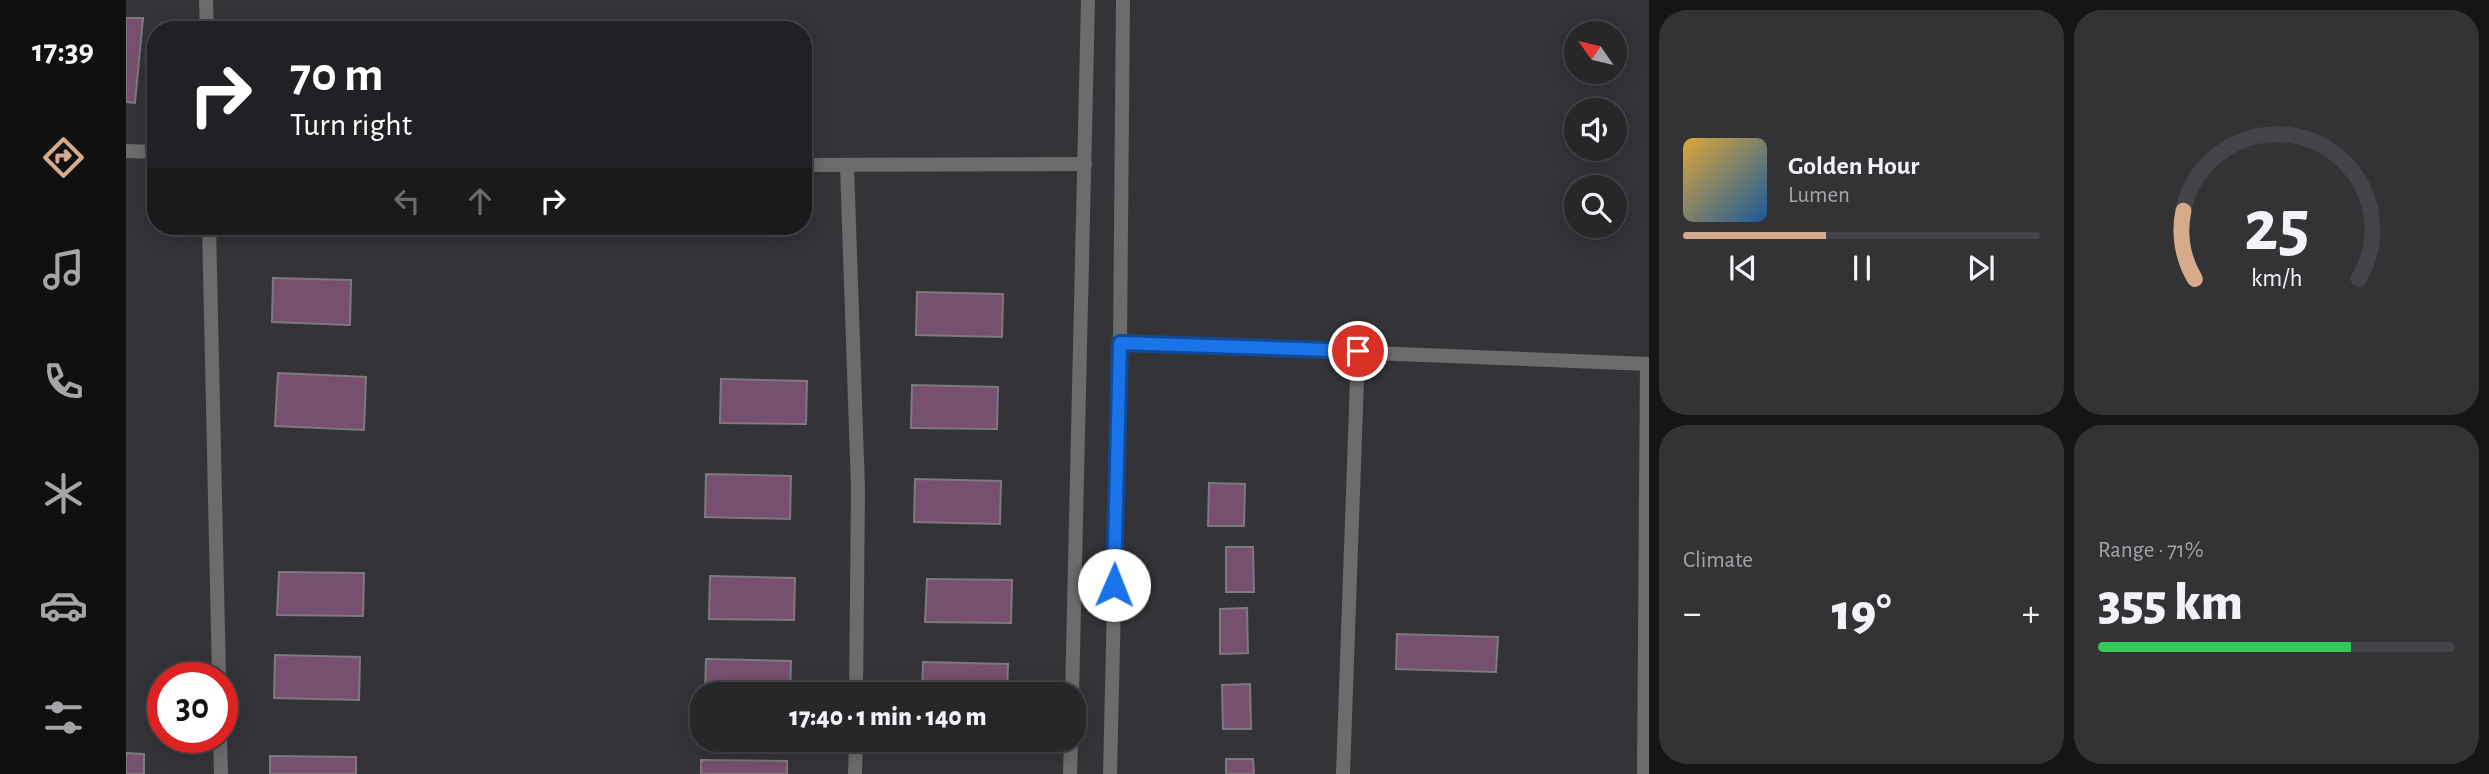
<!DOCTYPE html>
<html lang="en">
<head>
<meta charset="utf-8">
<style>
  body { margin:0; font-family:"Alegreya Sans",sans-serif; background:#333336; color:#f1f3f6; height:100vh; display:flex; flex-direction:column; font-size:26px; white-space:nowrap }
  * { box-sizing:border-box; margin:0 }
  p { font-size:23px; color:#a4a5a8 }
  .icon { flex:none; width:38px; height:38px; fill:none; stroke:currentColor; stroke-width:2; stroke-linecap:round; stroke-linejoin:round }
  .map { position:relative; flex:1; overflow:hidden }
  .sheet { display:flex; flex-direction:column; gap:10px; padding:10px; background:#151517; width:840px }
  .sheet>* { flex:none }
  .guide { position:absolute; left:21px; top:21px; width:665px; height:214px; border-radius:28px; box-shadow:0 4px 18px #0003,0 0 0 2px #434447; background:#202124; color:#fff; overflow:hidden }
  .needle { width:46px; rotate:304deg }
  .tools { position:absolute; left:1438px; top:21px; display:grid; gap:14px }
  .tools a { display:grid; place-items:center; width:63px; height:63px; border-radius:50%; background:#27272a; box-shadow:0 4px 18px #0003,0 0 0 2px #434447; font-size:35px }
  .speed { position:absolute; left:21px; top:662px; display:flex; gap:14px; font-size:35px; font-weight:700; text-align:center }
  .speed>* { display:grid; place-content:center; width:91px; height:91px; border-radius:50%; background:#27272a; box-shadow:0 4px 18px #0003,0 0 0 2px #434447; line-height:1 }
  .speed .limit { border:10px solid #d22; background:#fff; color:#111 }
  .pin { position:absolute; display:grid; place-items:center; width:60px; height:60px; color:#fff; margin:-30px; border:4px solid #fff; border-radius:50%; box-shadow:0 2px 7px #0007 }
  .me { position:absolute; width:77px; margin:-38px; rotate:1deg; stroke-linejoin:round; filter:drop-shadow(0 0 5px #0008) }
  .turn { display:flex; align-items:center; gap:24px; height:147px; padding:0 28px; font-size:32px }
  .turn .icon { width:91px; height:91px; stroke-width:2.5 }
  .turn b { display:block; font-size:49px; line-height:60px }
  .lanes { display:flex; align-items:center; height:66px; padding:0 28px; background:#0003; justify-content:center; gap:35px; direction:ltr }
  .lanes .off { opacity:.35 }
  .big { font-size:52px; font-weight:800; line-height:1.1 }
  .sheet .widget { flex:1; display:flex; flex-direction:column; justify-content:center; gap:10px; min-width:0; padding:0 24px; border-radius:28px; background:#333336 }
  .sheet .dial { align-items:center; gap:0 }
  .dial svg { height:182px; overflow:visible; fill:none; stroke:#434447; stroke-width:7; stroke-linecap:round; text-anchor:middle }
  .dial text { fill:#f1f3f6; stroke:none }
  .song { display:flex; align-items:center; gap:21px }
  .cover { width:84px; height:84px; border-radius:10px; background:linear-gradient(135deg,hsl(40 70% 55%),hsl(210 70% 35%)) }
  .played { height:7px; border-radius:4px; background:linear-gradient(90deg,#d6ab8b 40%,#434447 40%) }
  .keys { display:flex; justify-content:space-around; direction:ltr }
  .heat { display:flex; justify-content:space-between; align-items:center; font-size:38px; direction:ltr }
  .charge { height:10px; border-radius:5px; background:linear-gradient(90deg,#34c759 71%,#434447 0) }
  .sheet .tiles { flex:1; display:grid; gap:10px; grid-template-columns:repeat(2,1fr) }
  .trip { position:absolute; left:564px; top:682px; width:396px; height:70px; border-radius:28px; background:#27272a; box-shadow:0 4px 18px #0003,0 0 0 2px #434447; font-weight:800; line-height:70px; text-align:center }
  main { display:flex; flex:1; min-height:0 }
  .dock { display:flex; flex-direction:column; width:126px; justify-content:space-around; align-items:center; background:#101011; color:#a4a5a8 }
  .dock .icon { width:49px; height:49px }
  .dock .on { color:#d6ab8b }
  .dock b { font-size:32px; color:#f1f3f6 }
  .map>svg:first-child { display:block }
  .building { fill:#76506e; stroke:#7d797c; stroke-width:2 }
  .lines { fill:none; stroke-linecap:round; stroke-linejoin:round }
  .minor { stroke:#6e6b6c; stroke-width:14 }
  .route-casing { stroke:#114b97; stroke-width:18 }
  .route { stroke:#1a73e8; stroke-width:12 }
</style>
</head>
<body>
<main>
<nav class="dock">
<b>17:39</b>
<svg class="icon on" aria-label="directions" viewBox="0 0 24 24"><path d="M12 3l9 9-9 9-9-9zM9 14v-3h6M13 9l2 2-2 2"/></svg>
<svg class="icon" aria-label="music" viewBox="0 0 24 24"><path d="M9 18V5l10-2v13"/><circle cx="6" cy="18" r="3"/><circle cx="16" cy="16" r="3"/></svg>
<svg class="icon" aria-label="phone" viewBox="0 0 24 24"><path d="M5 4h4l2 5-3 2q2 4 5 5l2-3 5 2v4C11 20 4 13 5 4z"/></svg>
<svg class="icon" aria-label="climate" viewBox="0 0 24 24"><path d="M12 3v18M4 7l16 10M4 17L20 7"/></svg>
<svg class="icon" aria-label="car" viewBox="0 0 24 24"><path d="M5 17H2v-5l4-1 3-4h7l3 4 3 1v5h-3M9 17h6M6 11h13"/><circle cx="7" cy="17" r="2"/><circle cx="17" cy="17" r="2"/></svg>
<svg class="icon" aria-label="filters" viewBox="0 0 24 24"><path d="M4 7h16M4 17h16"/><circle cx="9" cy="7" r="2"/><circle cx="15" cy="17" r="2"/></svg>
</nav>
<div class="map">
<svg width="1523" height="774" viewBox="0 0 1523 774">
  <rect width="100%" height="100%" fill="#343438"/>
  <g class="building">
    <path d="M0 18H17L9 103 0 102Z"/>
    <path d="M147 278 225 280 224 325 146 322Z"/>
    <path d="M791 292 877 294 876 337 790 335Z"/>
    <path d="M152 373 240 377 238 430 149 426Z"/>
    <path d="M595 379 681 381 680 424 594 423Z"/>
    <path d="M786 385 872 387 871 429 785 428Z"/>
    <path d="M580 474 665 476 664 519 579 517Z"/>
    <path d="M789 479 875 481 874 524 788 522Z"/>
    <path d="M1083 483 1119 484 1118 526H1082Z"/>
    <path d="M1100 547H1127L1128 592H1100Z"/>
    <path d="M153 572 238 573 237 616 151 615Z"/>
    <path d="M584 576 669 578 668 620 583 619Z"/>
    <path d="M801 579 886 580 885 623 799 622Z"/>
    <path d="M1121 608 1122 653 1094 654V609Z"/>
    <path d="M1271 634 1372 637 1370 672 1270 669Z"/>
    <path d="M149 655 234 657 233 700 148 698Z"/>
    <path d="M580 659 665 661 664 695H579Z"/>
    <path d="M797 662 882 664 881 695H796Z"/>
    <path d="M1124 684 1125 729H1097L1096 685Z"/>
    <path d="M0 753 18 754V774H0Z"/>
    <path d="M144 756 230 757V774H144Z"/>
    <path d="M1100 759H1127L1128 774H1100Z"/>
    <path d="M575 760 661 761V774H575Z"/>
  </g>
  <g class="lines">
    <g class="minor">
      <path d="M80 0 81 30"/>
      <path d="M0 151 30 152"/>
      <path d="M677 165 959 164"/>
      <path d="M721 166 732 489 730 695"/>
      <path d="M83 226 93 677"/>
      <path d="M994 343 1523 364"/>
      <path d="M946 695 962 0"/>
      <path d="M94 737 95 774"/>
      <path d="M729 774 730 740"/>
      <path d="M944 774 945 740"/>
      <path d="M984 774 994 343 997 0"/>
      <path d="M1217 774 1232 351"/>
      <path d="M1518 774 1521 364"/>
    </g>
  </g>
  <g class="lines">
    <g class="route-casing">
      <path id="route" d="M988 585 994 343 1232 351"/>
    </g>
    <use href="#route" class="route"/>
  </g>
</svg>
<div class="tools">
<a><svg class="needle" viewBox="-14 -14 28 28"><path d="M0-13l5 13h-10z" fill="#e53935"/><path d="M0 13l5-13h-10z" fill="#a4a5a8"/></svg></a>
<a><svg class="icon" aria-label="sound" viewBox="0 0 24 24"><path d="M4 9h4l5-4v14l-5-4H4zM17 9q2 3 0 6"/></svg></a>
<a><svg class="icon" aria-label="search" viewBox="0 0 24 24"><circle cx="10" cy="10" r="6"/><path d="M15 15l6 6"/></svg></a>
</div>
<div class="speed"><div class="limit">30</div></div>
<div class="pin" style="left:1232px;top:351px;background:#d93025"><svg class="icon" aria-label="arrive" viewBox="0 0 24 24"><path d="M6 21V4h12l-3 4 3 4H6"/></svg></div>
<svg class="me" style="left:988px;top:585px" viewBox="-20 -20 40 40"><circle r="19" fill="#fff"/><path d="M0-13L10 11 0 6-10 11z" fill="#1a73e8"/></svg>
<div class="trip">17:40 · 1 min · 140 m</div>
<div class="guide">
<div class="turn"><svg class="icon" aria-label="right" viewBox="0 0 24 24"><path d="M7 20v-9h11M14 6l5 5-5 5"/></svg><div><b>70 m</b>Turn right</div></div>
<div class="lanes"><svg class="icon off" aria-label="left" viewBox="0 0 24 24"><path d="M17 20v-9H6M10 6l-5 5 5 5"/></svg><svg class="icon off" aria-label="ahead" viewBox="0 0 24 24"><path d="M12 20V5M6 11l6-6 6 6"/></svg><svg class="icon" aria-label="right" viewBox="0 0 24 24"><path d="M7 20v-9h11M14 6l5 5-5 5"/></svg></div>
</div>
</div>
<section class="sheet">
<div class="tiles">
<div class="widget">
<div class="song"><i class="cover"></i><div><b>Golden Hour</b><p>Lumen</p></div></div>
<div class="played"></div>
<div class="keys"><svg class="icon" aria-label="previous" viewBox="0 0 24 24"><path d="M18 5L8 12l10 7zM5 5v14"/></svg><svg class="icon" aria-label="pause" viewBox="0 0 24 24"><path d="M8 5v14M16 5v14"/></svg><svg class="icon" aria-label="next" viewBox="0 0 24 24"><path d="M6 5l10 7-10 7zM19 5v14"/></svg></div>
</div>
<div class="widget dial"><svg viewBox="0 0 100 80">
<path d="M14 69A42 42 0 1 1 86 69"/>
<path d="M14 69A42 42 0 0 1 9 39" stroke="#d6ab8b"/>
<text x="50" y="56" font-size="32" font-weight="700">25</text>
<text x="50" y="72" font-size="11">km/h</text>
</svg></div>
<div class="widget"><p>Climate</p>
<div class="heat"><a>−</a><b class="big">19°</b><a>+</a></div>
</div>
<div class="widget"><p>Range · 71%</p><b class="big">355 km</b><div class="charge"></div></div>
</div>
</section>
</main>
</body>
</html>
